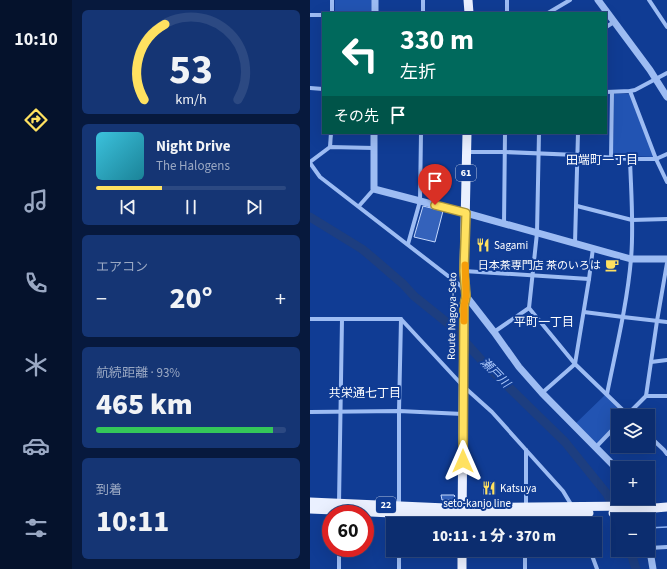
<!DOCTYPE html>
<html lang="ja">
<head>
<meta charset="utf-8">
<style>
  body { margin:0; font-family:"Source Sans 3","Noto Sans JP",sans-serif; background:#153574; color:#f1f3f6; height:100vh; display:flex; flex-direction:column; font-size:15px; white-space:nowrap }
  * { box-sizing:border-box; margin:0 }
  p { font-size:13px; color:#9aa8c3 }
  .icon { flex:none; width:22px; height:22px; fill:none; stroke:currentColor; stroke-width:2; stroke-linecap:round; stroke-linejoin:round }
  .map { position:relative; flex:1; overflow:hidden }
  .sheet { display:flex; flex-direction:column; gap:10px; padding:10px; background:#07193d; width:238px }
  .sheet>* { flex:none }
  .banner { position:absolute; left:12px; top:12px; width:285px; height:122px; border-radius:0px; box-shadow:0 4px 16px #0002,0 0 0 1px #2c4982; background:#00695c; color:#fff; overflow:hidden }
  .fabs { position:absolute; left:301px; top:409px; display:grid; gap:8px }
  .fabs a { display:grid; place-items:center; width:44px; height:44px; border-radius:0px; background:#0c2d6f; box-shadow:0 4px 16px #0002,0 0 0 1px #2c4982; font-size:20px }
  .speed { position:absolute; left:12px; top:505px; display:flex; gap:8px; font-size:20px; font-weight:700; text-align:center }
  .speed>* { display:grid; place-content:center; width:52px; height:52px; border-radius:50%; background:#0c2d6f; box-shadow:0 4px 16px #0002,0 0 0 1px #2c4982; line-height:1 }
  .speed .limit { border:6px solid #d22; background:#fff; color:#111 }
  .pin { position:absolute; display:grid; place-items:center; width:34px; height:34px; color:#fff; margin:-41px -17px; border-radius:50% 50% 50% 0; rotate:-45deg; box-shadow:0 0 4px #0007 }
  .pin .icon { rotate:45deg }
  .me { position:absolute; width:44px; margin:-22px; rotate:0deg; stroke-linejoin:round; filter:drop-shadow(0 0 3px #0008) }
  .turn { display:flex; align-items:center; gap:14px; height:84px; padding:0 12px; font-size:18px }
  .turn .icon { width:52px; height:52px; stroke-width:2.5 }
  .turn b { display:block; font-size:28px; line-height:34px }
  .then { display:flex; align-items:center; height:38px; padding:0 12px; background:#0003; gap:8px; font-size:15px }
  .big { font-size:30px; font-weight:800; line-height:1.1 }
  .sheet .card { flex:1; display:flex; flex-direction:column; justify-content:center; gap:6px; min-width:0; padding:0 14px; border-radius:6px; background:#153574 }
  .sheet .dial { align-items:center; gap:0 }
  .dial svg { height:104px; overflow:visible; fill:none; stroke:#2c4982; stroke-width:7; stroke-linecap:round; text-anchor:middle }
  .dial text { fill:#f1f3f6; stroke:none }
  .song { display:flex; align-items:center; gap:12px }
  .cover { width:48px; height:48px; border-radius:6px; background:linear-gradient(135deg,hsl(190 70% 55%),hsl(190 70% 35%)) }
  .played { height:4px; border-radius:2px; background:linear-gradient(90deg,#ffe160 35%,#2c4982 35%) }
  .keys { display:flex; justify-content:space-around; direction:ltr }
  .heat { display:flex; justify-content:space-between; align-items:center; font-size:22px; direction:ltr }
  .charge { height:6px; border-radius:3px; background:linear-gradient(90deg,#34c759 93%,#2c4982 0) }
  .trip { position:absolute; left:76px; top:517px; width:216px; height:40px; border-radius:0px; background:#0c2d6f; box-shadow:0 4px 16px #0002,0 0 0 1px #2c4982; font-weight:800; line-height:40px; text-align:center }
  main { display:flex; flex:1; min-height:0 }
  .dock { display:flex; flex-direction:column; width:72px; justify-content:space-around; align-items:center; background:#05122c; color:#9aa8c3 }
  .dock .icon { width:28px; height:28px }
  .dock .on { color:#ffe160 }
  .dock b { font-size:18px; color:#f1f3f6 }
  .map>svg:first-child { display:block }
  .green { fill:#2254b3 }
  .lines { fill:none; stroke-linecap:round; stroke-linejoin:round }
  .stream { stroke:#8fb5f7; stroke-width:1.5 }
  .river { stroke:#1d3e80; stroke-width:9 }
  .building { fill:#3462bb; stroke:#c5d9fe }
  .minor { stroke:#9dbcf3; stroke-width:4 }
  .tertiary { stroke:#9dbcf3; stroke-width:7 }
  .primary { stroke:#eaf0ff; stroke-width:9 }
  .route-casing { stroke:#a6923e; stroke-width:10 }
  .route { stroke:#ffe160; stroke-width:7 }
  .slow { stroke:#f59e0b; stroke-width:7 }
  .labels { text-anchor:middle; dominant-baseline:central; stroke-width:4; stroke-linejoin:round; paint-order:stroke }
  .shield { fill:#103c94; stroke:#b7c4df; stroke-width:1 }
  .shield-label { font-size:10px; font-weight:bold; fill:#fff }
  .poi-label { font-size:11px; fill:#fff; stroke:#103c94; text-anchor:start }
  .street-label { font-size:11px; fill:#fff; stroke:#103c94 }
  .neighbourhood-label { font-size:12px; fill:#fff; stroke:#103c94 }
  .water-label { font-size:12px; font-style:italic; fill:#a9c6fa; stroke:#103c94 }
</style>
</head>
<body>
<main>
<nav class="dock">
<b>10:10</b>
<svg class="icon on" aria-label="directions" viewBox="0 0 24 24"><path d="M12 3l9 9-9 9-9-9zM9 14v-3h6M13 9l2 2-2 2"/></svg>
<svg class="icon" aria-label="music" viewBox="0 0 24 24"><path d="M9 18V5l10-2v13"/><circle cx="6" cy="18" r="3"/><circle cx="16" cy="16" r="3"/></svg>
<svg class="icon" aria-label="phone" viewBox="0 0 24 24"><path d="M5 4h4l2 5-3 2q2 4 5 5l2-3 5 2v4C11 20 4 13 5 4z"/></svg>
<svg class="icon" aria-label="climate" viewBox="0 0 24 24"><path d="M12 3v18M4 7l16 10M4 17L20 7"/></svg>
<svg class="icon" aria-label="car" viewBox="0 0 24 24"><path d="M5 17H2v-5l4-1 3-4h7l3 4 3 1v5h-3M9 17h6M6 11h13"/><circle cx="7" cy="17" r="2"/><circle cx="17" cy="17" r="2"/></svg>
<svg class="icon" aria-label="filters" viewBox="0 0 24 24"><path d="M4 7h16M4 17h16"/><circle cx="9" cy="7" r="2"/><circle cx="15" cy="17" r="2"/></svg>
</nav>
<section class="sheet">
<div class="card dial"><svg viewBox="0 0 100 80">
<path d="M14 69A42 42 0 1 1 86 69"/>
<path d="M14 69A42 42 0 0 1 30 11" stroke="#ffe160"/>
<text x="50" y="56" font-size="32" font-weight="700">53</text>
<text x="50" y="72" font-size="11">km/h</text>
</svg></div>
<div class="card">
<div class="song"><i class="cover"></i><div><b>Night Drive</b><p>The Halogens</p></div></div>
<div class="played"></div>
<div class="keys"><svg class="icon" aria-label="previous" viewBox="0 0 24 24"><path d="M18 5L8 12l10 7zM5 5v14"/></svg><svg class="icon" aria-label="pause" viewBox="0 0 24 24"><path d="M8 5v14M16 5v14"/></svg><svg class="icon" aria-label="next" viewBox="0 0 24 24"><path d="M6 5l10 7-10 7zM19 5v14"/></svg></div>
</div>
<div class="card"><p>エアコン</p>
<div class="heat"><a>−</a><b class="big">20°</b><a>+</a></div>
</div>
<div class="card"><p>航続距離 · 93%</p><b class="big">465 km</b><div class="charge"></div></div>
<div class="card"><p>到着</p><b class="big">10:11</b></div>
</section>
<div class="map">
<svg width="357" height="569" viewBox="0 0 357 569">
  <rect width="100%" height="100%" fill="#103c94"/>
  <g class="green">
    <rect x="25" y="0" width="38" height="13"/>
    <path d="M304 94H319L344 157 303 155Z"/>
    <path d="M295 395 315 415 314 416H308V422L285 445 264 425Z"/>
  </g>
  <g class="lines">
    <path class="stream" d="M338 528 357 527"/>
    <g class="river">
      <path d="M0 217 52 249 64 259 93 284 104 296 140 325 174 363 255 442 297 494 310 520"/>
      <path d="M320 550 326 569"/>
    </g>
  </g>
  <g class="building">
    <path d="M113 206 133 211 125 242 104 237Z"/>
    <rect x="174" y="483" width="11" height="11"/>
    <path d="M131 495H144L145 496 142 500H132Z"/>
    <path d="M169 521H183V524H185H167H169Z"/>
    <path d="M120 550H139V557H123V553H120Z"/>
    <rect x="166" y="550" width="19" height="7"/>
  </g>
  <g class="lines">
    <g class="minor">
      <path d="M339 0 357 27"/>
      <path d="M22 13V0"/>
      <path d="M113 13V0"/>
      <path d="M197 13V0"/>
      <path d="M238 13 260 0"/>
      <path d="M0 15H13"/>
      <path d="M296 27 304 22"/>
      <path d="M0 88 13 89"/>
      <path d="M320 91 346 159 357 182"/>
      <path d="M296 92 320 91 325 90 357 73"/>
      <path d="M229 133 227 233 219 308 265 364 319 416"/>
      <path d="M20 147 21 133"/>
      <path d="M157 152H195L267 155 320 159H346L357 154"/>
      <path d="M301 158 302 92"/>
      <path d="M0 162 20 147 64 148"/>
      <path d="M0 163 10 177 151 286 153 290"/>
      <path d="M49 206 64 189"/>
      <path d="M267 206 322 220 357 219"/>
      <path d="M194 224 195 133"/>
      <path d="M265 243 268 133"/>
      <path d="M98 244 110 201 111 133"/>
      <path d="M154 271 279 279"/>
      <path d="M274 312 313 317 357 322"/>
      <path d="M0 319H91L153 386 182 412 216 450 253 491 262 506"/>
      <path d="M184 332 219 308"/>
      <path d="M341 362 357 360"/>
      <path d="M232 393 265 364 279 279 283 248"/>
      <path d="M297 394C306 349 317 305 321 259 324 226 321 192 320 159"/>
      <path d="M336 396H357"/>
      <path d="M0 412 89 411 153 414"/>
      <path d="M316 416 336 396 347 321 357 263"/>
      <path d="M338 435 354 450 357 454"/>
      <path d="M286 447 308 424"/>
      <path d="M29 503 32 319"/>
      <path d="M89 506V411L91 319"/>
      <path d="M216 508V450"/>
      <path d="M266 513 270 524"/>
      <path d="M89 514V524"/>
      <path d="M215 524V514"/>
      <path d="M29 548V569"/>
      <path d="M339 548 357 547"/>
      <path d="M89 550V569"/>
      <path d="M215 550V569"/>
      <path d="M280 550 287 569"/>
    </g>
    <g class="tertiary">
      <path d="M288 0 340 70 357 97"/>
      <path d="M65 13V0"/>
      <path d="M64 133V189L156 213 321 259H357"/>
      <path d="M156 296 184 332 209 367 232 393 308 470"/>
      <path d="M329 498 333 509 335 520"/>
      <path d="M338 539 343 569"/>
    </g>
    <g class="primary">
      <path d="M158 0 159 13"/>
      <path d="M0 502 136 508 323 506 333 509 357 507"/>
      <path d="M0 509C51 511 102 515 153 516 195 516 237 514 279 513"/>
      <path d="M303 513H325L333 509"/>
      <path d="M152 524 154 306 156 296 154 271 157 133"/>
      <path d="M152 569V550"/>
    </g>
  </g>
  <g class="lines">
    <g class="route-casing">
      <path id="route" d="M125 205 156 213 154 271 156 296 154 306 153 461"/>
    </g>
    <use href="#route" class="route"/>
    <path class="slow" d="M154 321V306L156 296 155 265"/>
  </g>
  <defs>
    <g id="restaurant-bare" transform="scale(1.08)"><path d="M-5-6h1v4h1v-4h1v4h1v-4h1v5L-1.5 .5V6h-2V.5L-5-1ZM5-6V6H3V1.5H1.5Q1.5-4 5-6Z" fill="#ffe160" stroke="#103c94" stroke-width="2.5" paint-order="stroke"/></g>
    <g id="cafe-bare" transform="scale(1.08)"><path d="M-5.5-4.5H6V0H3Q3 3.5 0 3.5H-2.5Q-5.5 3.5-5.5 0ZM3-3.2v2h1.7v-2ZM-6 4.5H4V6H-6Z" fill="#ffe160" stroke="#103c94" stroke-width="2.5" paint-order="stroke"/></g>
  </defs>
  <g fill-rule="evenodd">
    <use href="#restaurant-bare" x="173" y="245"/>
    <use href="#cafe-bare" x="302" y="265"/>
    <use href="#restaurant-bare" x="179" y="488"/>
  </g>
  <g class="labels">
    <g class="shield">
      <rect x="146" y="165" width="20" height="16" rx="3"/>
      <rect x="66" y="497" width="20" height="16" rx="3"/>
    </g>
    <g class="shield-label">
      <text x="156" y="173">61</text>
      <text x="76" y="505">22</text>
    </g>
    <g class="poi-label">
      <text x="184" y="245">Sagami</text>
      <text x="291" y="265" text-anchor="end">日本茶専門店 茶のいろは</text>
      <text x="190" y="488">Katsuya</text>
    </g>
    <g class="street-label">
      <text transform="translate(142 316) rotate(-89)">Route Nagoya-Seto</text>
      <text x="167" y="503">seto-kanjo line</text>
    </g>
    <g class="neighbourhood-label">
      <text x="292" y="160">田端町一丁目</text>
      <text x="234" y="322">平町一丁目</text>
      <text x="55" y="393">共栄通七丁目</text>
    </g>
    <g class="water-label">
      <text transform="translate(185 373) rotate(45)">瀬戸川</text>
    </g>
  </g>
</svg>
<div class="fabs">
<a><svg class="icon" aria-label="layers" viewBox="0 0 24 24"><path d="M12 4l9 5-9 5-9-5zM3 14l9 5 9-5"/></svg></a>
<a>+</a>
<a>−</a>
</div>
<div class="speed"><div class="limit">60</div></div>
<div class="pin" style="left:125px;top:205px;background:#d93025"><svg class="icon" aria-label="arrive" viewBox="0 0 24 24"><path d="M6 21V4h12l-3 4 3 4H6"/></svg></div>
<svg class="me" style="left:153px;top:461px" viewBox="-20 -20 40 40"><path d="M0-17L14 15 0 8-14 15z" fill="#ffe160" stroke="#fff" stroke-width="4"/></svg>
<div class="trip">10:11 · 1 分 · 370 m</div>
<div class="banner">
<div class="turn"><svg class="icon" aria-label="left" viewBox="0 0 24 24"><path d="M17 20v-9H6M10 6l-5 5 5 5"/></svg><div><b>330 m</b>左折</div></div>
<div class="then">その先<svg class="icon" aria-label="arrive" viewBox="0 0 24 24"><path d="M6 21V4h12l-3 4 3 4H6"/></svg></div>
</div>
</div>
</main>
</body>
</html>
